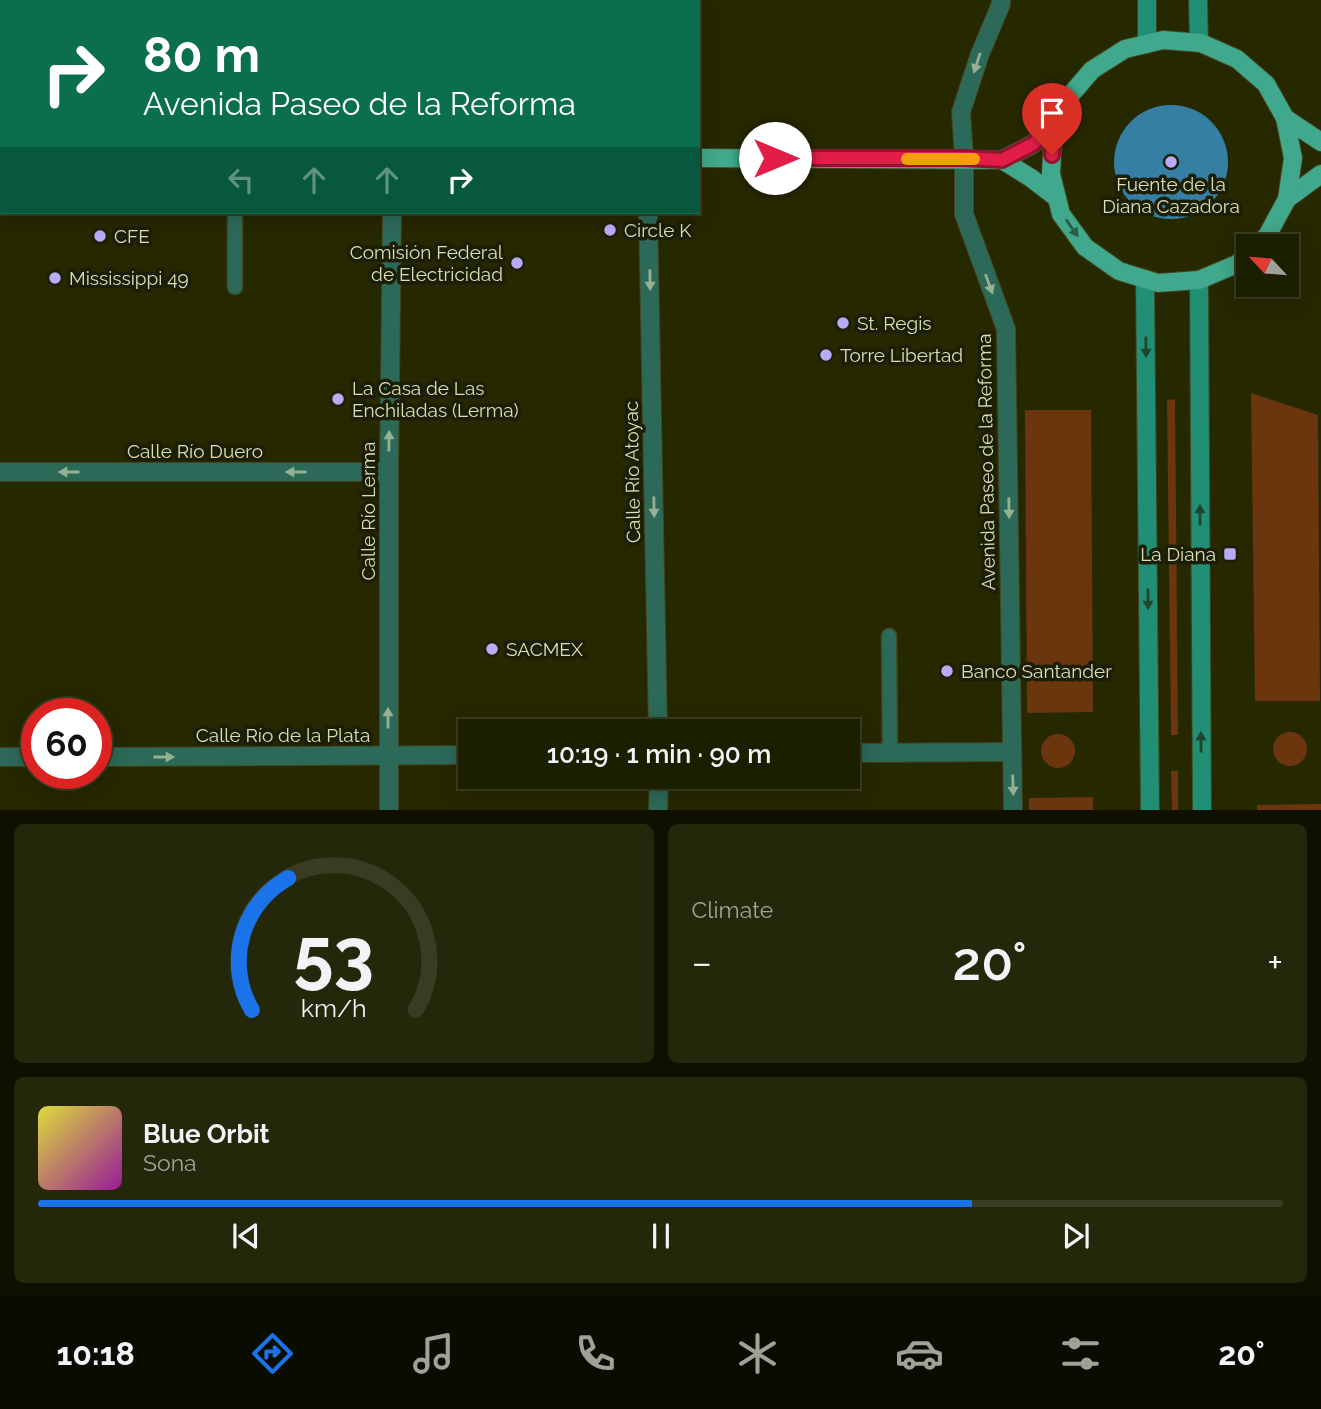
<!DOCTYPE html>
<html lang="en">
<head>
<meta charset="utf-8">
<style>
  body { margin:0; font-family:Raleway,sans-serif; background:#25270a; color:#f1f3f6; height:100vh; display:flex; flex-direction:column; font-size:26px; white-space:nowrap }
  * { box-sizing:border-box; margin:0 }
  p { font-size:23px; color:#a0a299 }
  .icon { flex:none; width:38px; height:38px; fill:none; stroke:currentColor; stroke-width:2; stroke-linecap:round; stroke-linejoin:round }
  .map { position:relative; height:810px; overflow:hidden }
  .drawer { display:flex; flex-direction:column; gap:14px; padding:14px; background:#0f1000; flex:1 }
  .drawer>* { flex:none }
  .banner { position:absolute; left:0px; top:0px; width:700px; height:214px; box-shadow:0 4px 18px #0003,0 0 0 2px #3a3c22; background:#0b6e4f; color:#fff; overflow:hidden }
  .needle { width:46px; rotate:296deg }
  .buttons { position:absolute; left:1236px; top:234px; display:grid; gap:14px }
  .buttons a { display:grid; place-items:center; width:63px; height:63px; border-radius:0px; background:#1c1e00; box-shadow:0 4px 18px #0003,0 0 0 2px #3a3c22; font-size:35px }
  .speed { position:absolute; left:21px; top:698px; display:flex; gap:14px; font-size:35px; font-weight:700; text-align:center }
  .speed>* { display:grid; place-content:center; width:91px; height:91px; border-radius:50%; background:#1c1e00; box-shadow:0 4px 18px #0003,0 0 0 2px #3a3c22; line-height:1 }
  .speed .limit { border:10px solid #d22; background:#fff; color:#111 }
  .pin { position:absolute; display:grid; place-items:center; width:60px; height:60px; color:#fff; margin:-72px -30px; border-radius:50% 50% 50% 0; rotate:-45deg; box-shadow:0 0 7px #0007 }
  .pin .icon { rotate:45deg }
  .me { position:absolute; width:77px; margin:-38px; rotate:90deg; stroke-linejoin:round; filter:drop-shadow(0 0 5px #0008) }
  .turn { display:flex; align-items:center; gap:24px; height:147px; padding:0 28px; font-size:32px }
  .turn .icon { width:91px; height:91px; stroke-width:2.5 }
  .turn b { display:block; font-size:49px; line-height:60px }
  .lanes { display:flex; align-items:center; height:66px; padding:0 28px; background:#0003; justify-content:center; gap:35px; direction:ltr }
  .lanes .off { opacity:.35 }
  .big { font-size:52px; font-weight:600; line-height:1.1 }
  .drawer .card { flex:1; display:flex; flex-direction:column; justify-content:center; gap:10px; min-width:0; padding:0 24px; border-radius:10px; background:#25270a }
  .drawer .dial { align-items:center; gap:0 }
  .dial svg { height:182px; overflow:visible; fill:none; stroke:#3a3c22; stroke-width:7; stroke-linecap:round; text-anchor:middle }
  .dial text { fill:#f1f3f6; stroke:none }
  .song { display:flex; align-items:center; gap:21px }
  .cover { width:84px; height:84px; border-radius:10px; background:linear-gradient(135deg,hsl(60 70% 55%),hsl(300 70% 35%)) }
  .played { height:7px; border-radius:4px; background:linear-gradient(90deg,#1a73e8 75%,#3a3c22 75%) }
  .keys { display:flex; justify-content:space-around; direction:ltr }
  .heat { display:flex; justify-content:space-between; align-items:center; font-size:38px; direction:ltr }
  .drawer .tiles { flex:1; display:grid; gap:14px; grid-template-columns:1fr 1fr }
  .card:last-child { grid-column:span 2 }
  .trip { position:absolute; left:458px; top:719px; width:402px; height:70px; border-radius:0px; background:#1c1e00; box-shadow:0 4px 18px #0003,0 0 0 2px #3a3c22; font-weight:600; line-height:70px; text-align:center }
  .tab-bar { display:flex; height:112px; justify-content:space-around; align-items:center; background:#0b0c00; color:#a0a299 }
  .tab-bar .icon { width:49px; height:49px }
  .tab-bar .active { color:#1a73e8 }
  .tab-bar b { font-size:32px; color:#f1f3f6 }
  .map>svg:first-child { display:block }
  .green { fill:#6b350d }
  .water { fill:#347fa3 }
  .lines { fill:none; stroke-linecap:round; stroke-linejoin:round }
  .service-casing { stroke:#43451e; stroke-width:17 }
  .minor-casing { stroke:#43451e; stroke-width:20 }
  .tertiary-casing { stroke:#43451e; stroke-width:20 }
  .secondary-casing { stroke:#43451e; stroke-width:20 }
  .primary-casing { stroke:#43451e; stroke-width:20 }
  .service { stroke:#2d6958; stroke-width:14 }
  .minor { stroke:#2d6958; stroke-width:18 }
  .tertiary { stroke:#2d6958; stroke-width:18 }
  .secondary { stroke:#208f75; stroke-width:18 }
  .primary { stroke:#40a88c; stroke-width:18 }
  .oneway { fill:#95b092 }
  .oneway2 { fill:#2c5c42 }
  .oneway3 { fill:#1d462d }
  .route-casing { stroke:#92132f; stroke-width:18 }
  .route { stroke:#e11d48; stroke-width:12 }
  .slow { stroke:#f59e0b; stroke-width:12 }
  .poi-dot { fill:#b9abf7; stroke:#1c1e06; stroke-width:2.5 }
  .labels { text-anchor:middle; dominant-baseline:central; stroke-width:7; stroke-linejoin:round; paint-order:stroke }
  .poi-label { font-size:19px; fill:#dadfb9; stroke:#1c1e06; text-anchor:start }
  .street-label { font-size:19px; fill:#dadfb9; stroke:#1c1e06 }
</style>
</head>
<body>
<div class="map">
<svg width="1321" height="811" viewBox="0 0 1321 811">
  <rect width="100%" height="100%" fill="#262800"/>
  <g class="green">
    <path d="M1251 393 1318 415 1320 701H1255Z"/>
    <path d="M1175 399 1178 735H1171L1167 400Z"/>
    <path d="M1025 410H1091L1093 712 1027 713Z"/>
    <circle cx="1290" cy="749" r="17"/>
    <circle cx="1058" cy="751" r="17"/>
    <path d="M1171 771H1178V810H1172Z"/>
    <path d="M1093 797V810H1029V798Z"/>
    <path d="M1321 804V810H1257V805Z"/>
  </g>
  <circle class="water" cx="1171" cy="162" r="57"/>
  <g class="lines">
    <g class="service-casing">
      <g id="service">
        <path d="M235 287V212"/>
        <path d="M889 636 890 753"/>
      </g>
    </g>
    <g class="minor-casing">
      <g id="minor">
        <path d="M389 0V2"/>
        <path d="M648 212 658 732"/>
        <path d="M0 472H389"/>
        <path d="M849 753 1011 752"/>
        <path d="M0 757H37"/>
        <path d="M96 757 471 755"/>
        <path d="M389 811V472L392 212"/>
        <path d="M658 811 659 777"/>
      </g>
    </g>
    <g class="tertiary-casing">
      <path id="tertiary" d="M1001 0V4L980 54 961 112 964 158V214L1006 329 1013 811"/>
    </g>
    <g class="secondary-casing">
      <g id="secondary">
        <path d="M1147 0V44"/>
        <path d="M1198 0 1199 43"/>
        <path d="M1145 279 1150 811"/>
        <path d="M1199 280 1202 811"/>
      </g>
    </g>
    <g class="primary-casing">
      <g id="primary">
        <path d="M1285 118 1321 142"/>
        <path d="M698 158 999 160H1002L1031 178 1057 198"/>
        <path d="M1002 160 1033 144 1058 120"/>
        <path d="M0 168H2"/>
        <path d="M1287 199 1321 174"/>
        <path d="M1248 254 1237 264 1199 280 1158 283 1119 271 1085 247 1061 214 1051 174 1053 135 1067 99 1092 70 1125 49 1163 40 1201 43 1237 59 1266 84 1285 118 1293 158 1287 199 1267 236 1255 247"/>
      </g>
    </g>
    <use href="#service" class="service"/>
    <use href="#minor" class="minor"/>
    <use href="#tertiary" class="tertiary"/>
    <use href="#secondary" class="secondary"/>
    <use href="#primary" class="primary"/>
  </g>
  <defs><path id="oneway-solid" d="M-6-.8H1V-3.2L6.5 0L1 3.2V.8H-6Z" transform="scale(1.75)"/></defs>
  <g class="oneway">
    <use href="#oneway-solid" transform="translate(977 63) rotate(108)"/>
    <use href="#oneway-solid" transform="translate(650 280) rotate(89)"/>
    <use href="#oneway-solid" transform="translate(989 284) rotate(70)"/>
    <use href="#oneway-solid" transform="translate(389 441) rotate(-89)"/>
    <use href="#oneway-solid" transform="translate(69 472) rotate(-180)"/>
    <use href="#oneway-solid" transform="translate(296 472) rotate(-180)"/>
    <use href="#oneway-solid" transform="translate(654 507) rotate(89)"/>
    <use href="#oneway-solid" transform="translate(1009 508) rotate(89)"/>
    <use href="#oneway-solid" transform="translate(388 718) rotate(-90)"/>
    <use href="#oneway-solid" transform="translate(164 757)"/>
    <use href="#oneway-solid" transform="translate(1013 785) rotate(88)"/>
  </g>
  <use class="oneway2" href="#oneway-solid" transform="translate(1072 228) rotate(55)"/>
  <g class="oneway3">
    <use href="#oneway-solid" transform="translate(1146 347) rotate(89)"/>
    <use href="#oneway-solid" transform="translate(1200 515) rotate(-90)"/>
    <use href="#oneway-solid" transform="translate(1148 599) rotate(89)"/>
    <use href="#oneway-solid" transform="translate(1201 742) rotate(-90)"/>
  </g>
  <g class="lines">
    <g class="route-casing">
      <path id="route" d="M775 158H964L1002 160 1033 144 1060 117 1053 135 1052 155"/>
    </g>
    <use href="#route" class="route"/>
    <path class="slow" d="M907 159H974"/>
  </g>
  <g class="poi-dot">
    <circle cx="1171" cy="162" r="7"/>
    <circle cx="610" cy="230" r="7"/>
    <circle cx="100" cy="236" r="7"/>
    <circle cx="517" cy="263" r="7"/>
    <circle cx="55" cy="278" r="7"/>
    <circle cx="843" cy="323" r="7"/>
    <circle cx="826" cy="355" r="7"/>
    <circle cx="338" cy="399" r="7"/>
    <rect x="1223" y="547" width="14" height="14" rx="3.5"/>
    <circle cx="492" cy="649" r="7"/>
    <circle cx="947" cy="671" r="7"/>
  </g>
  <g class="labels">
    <g class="poi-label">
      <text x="1171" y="184" text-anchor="middle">Fuente de la<tspan x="1171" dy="22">Diana Cazadora</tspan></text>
      <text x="624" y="230">Circle K</text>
      <text x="114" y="236">CFE</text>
      <text x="503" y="252" text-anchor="end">Comisión Federal<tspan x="503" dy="22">de Electricidad</tspan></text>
      <text x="69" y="278">Mississippi 49</text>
      <text x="857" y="323">St. Regis</text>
      <text x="840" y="355">Torre Libertad</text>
      <text x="352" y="388">La Casa de Las<tspan x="352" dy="22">Enchiladas (Lerma)</tspan></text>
      <text x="1216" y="554" text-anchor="end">La Diana</text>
      <text x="506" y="649">SACMEX</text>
      <text x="961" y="671">Banco Santander</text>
    </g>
    <g class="street-label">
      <text x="195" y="451">Calle Río Duero</text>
      <text transform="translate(986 462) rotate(-91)">Avenida Paseo de la Reforma</text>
      <text transform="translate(632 472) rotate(-91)">Calle Río Atoyac</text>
      <text transform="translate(368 511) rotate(-90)">Calle Río Lerma</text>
      <text x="283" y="735">Calle Río de la Plata</text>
    </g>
  </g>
</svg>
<div class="buttons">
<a><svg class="needle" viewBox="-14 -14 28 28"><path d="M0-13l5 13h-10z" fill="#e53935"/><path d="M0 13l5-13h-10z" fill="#a0a299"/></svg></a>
</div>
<div class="speed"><div class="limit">60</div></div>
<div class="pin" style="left:1052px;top:155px;background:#d93025"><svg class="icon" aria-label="arrive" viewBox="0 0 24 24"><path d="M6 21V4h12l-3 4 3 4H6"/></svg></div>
<svg class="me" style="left:775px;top:158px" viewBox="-20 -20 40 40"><circle r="19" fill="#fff"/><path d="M0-13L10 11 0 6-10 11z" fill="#e11d48"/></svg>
<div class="trip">10:19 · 1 min · 90 m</div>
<div class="banner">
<div class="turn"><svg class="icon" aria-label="right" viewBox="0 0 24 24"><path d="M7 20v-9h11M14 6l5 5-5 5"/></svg><div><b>80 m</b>Avenida Paseo de la Reforma</div></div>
<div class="lanes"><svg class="icon off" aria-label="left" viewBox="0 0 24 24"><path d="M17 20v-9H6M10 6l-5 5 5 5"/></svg><svg class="icon off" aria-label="ahead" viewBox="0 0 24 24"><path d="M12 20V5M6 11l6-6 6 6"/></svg><svg class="icon off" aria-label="ahead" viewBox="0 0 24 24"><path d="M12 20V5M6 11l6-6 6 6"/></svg><svg class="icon" aria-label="right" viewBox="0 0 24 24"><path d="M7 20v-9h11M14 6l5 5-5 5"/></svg></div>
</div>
</div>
<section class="drawer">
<div class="tiles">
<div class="card dial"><svg viewBox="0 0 100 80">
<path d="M14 69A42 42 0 1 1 86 69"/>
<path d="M14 69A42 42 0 0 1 30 11" stroke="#1a73e8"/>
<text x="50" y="56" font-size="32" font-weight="700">53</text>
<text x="50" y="72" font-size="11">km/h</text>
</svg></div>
<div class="card"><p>Climate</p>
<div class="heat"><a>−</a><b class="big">20°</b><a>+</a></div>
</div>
<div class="card">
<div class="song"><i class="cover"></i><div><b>Blue Orbit</b><p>Sona</p></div></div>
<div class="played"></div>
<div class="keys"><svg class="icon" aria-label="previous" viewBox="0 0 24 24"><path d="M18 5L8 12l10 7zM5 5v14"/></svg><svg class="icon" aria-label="pause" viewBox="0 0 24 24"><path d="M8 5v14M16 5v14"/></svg><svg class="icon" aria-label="next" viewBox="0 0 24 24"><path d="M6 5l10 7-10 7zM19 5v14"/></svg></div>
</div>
</div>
</section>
<nav class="tab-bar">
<b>10:18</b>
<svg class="icon active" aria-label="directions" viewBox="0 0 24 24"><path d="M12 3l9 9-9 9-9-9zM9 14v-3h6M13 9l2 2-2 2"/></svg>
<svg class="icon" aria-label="music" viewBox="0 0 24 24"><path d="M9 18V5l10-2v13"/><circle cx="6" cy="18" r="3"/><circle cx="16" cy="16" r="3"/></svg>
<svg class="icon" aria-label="phone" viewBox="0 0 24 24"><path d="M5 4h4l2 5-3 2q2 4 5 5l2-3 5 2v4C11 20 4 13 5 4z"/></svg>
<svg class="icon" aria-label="climate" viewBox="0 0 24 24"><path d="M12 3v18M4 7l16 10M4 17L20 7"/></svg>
<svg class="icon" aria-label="car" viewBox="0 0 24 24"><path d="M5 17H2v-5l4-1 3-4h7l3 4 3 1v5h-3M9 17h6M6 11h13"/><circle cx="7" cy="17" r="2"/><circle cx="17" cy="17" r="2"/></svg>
<svg class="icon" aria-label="filters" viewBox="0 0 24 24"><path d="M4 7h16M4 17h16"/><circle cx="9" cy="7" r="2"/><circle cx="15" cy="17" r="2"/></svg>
<b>20°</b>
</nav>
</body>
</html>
